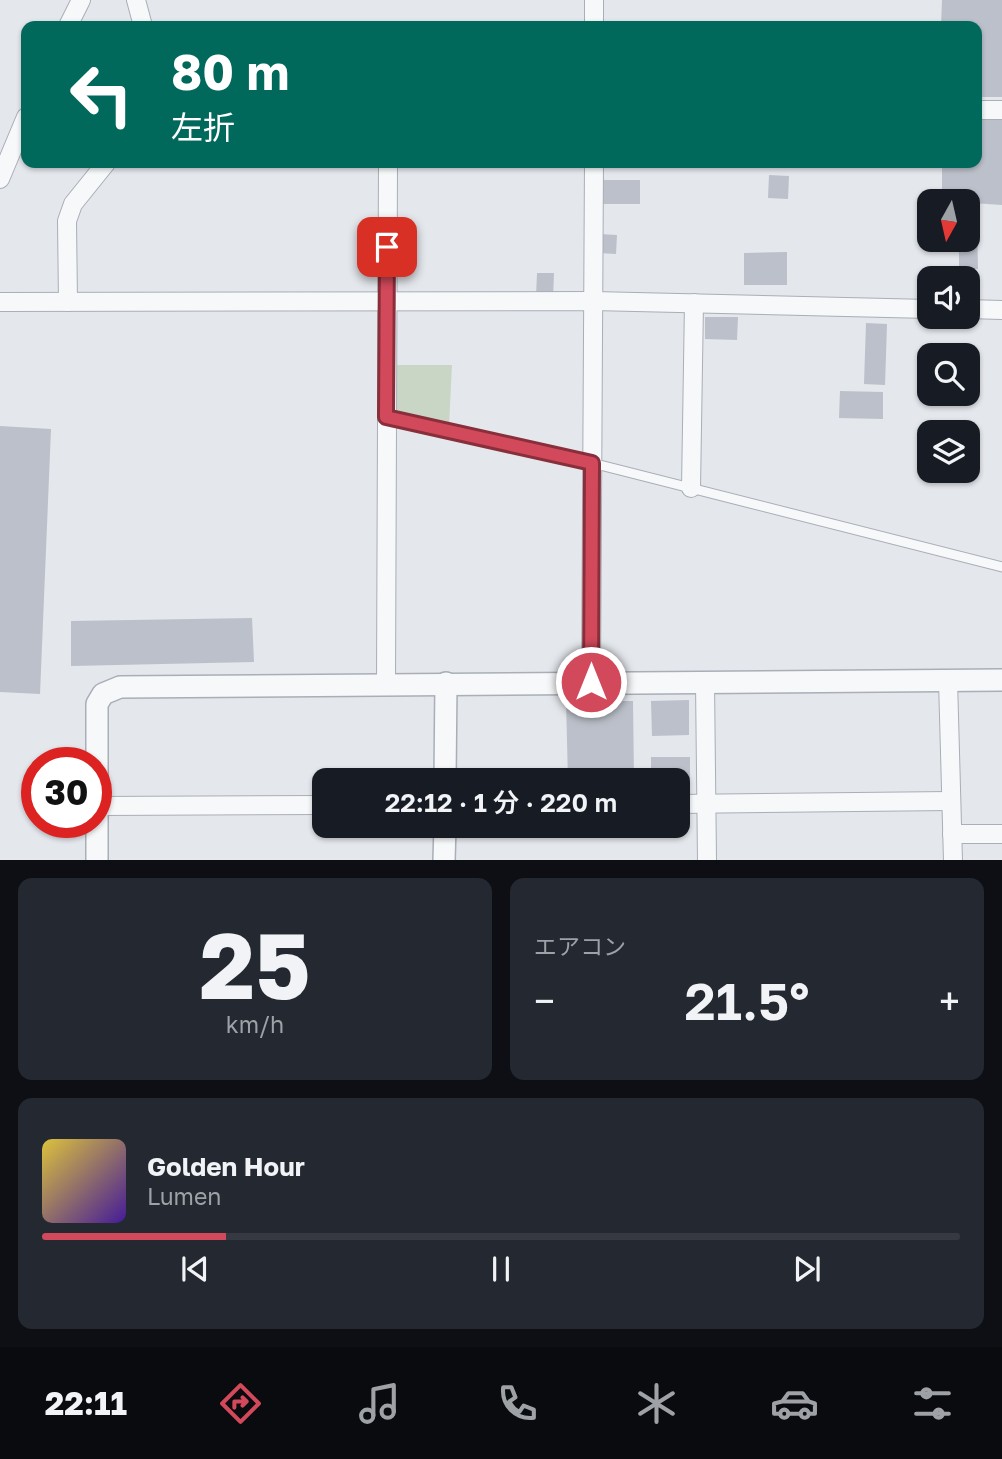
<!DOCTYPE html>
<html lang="ja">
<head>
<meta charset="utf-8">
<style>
  body { margin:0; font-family:"Golos Text","Noto Sans JP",sans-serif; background:#242831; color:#f1f3f6; height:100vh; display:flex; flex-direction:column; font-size:26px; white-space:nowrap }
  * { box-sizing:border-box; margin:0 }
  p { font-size:23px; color:#9ea1a6 }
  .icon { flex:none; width:38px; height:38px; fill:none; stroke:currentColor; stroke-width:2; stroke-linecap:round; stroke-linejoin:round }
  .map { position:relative; height:860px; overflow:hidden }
  .sheet { display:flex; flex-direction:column; gap:18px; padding:18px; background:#0d0f14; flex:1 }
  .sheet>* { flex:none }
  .guide { position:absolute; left:21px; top:21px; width:961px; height:147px; border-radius:14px; box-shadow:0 2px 5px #0004; background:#00695c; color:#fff; overflow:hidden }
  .needle { width:46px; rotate:188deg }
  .fabs { position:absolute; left:917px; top:189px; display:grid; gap:14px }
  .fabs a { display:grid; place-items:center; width:63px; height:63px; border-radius:14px; background:#171b24; box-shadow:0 2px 5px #0004; font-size:35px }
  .speed { position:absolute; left:21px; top:747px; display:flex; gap:14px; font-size:35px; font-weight:700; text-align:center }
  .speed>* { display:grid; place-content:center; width:91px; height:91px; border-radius:50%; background:#171b24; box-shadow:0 2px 5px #0004; line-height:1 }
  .speed .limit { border:10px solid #d22; background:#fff; color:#111 }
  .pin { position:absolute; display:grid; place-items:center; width:60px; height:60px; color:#fff; margin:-30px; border-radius:14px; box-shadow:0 4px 10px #0006 }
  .me { position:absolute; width:77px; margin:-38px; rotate:0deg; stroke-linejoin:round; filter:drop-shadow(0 0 5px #0008) }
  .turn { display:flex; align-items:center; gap:24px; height:147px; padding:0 35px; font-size:32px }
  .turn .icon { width:91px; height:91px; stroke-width:2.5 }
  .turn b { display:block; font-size:49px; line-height:60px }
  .big { font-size:52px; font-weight:600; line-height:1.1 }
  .sheet .tile { flex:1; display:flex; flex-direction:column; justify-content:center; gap:10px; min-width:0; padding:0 24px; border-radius:14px; background:#242831 }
  .sheet .dial { align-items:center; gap:0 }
  .dial b { font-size:91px; line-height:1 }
  .song { display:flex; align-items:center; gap:21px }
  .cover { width:84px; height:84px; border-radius:10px; background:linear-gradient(135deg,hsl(50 70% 55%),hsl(260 70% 35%)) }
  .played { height:7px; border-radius:4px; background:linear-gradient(90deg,#d1495b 20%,#363941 20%) }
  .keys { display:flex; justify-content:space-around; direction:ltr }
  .heat { display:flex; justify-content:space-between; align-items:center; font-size:38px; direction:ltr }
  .sheet .tiles { flex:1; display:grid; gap:18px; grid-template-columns:1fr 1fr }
  .tile:last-child { grid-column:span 2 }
  .trip { position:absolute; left:312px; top:768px; width:378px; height:70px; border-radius:14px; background:#171b24; box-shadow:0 2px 5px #0004; font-weight:600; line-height:70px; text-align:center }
  .menu { display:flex; height:112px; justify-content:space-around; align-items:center; background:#090b0e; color:#9ea1a6 }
  .menu .icon { width:49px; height:49px }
  .menu .selected { color:#d1495b }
  .menu b { font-size:32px; color:#f1f3f6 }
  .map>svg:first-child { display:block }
  .green { fill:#c9d6c5 }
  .building { fill:#bbc0ca }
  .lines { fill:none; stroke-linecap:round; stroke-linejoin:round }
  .service-casing { stroke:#a9aeb7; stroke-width:11 }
  .minor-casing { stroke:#a9aeb7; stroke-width:20 }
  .tertiary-casing { stroke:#a9aeb7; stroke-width:24 }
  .service { stroke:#f7f8fa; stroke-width:9 }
  .minor { stroke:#f7f8fa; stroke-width:18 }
  .tertiary { stroke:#f7f8fa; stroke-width:21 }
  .route-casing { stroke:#882f3b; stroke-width:18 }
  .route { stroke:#d1495b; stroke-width:12 }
</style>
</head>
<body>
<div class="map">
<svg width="1002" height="861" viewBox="0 0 1002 861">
  <rect width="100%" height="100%" fill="#e4e7ec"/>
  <path class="green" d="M386 365H452L449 426 386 417Z"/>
  <g class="building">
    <path d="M942 0H1002V97H976V26H941Z"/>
    <path d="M976 117H1002V205L942 201V163H976Z"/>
    <path d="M769 175 789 176 788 199 768 198Z"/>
    <path d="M602 180H640V204H601Z"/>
    <path d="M968 224H977L978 269H959V240H968Z"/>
    <path d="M600 234 617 235 616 254 599 253Z"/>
    <path d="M787 252V285H744V253Z"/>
    <path d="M537 273H554L553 298 536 297Z"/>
    <path d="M705 317H738L737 340 705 339Z"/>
    <path d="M866 323 887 324 885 385 864 384Z"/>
    <path d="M840 391 883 392V419L839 418Z"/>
    <path d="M0 426 51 429 40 694 0 692Z"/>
    <path d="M252 618 254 662 71 666V621Z"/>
    <path d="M689 700V735L652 736 651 701Z"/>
    <path d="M566 701H633L634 780H568Z"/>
    <path d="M651 757H690V792L677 793V780H651Z"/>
  </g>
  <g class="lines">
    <g class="service-casing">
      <path id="service" d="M386 417 592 463 1002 567"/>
    </g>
    <g class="minor-casing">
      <g id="minor">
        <path d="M136 0 143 26"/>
        <path d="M594 0V26"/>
        <path d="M68 26 81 0"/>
        <path d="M976 110H1002"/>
        <path d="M0 179 26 117"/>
        <path d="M0 302 593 301 929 309"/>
        <path d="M68 302 67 221 73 204 106 163"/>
        <path d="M968 309 1002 310"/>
        <path d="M691 488 694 303"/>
        <path d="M948 680 953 861"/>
        <path d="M591 682 594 163"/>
        <path d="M705 682 707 861"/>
        <path d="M386 683 388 163"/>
        <path d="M677 804 951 801"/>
        <path d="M99 806 324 805"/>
        <path d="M952 834H1002"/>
      </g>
    </g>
    <g class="tertiary-casing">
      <g id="tertiary">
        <path d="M445 780 446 683"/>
        <path d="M97 861V704L103 694 120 687 1002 680"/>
        <path d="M444 861 445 826"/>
      </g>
    </g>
    <use href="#service" class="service"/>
    <use href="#minor" class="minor"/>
    <use href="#tertiary" class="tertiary"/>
  </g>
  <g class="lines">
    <g class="route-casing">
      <path id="route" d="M387 247 386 417 592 463 591 682"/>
    </g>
    <use href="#route" class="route"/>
  </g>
</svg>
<div class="fabs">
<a><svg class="needle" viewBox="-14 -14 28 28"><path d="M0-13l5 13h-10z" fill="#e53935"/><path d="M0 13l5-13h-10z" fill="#9ea1a6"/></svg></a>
<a><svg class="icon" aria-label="sound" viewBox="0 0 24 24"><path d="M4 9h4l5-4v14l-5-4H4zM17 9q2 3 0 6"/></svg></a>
<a><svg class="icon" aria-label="search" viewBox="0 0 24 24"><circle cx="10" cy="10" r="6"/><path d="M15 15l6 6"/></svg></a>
<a><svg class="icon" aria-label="layers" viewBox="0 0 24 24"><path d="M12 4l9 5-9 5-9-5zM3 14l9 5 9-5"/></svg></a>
</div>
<div class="speed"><div class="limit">30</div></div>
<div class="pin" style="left:387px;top:247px;background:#d93025"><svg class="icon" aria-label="arrive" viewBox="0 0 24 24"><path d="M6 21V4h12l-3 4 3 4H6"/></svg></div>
<svg class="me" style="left:591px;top:682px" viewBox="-20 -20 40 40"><circle r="17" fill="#d1495b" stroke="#fff" stroke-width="3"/><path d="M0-11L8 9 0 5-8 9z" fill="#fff"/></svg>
<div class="trip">22:12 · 1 分 · 220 m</div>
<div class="guide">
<div class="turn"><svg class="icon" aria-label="left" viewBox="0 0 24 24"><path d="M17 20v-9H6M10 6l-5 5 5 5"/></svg><div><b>80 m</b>左折</div></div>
</div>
</div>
<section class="sheet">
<div class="tiles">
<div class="tile dial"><b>25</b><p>km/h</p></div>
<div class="tile"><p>エアコン</p>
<div class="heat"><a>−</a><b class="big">21.5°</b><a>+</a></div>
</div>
<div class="tile">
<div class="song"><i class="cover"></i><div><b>Golden Hour</b><p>Lumen</p></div></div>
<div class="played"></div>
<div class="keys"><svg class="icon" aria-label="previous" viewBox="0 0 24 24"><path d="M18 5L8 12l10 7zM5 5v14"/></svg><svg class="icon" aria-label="pause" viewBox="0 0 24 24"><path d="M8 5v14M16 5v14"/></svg><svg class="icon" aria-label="next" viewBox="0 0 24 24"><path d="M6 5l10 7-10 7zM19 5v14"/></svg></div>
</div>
</div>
</section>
<nav class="menu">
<b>22:11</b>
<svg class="icon selected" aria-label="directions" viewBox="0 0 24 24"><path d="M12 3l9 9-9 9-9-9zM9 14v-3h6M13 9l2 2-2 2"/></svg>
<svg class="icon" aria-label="music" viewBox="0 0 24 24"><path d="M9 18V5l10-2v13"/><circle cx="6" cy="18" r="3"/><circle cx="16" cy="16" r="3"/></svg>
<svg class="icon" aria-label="phone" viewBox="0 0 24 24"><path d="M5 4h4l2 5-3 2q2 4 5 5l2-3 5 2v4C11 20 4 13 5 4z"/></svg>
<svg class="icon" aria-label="climate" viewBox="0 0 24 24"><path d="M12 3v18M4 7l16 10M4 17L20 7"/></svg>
<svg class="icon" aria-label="car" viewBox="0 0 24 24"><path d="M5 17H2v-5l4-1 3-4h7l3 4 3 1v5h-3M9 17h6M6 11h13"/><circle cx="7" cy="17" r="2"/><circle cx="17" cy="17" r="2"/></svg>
<svg class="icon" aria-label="filters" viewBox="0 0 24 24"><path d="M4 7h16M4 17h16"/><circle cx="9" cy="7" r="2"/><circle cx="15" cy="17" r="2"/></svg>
</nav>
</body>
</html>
